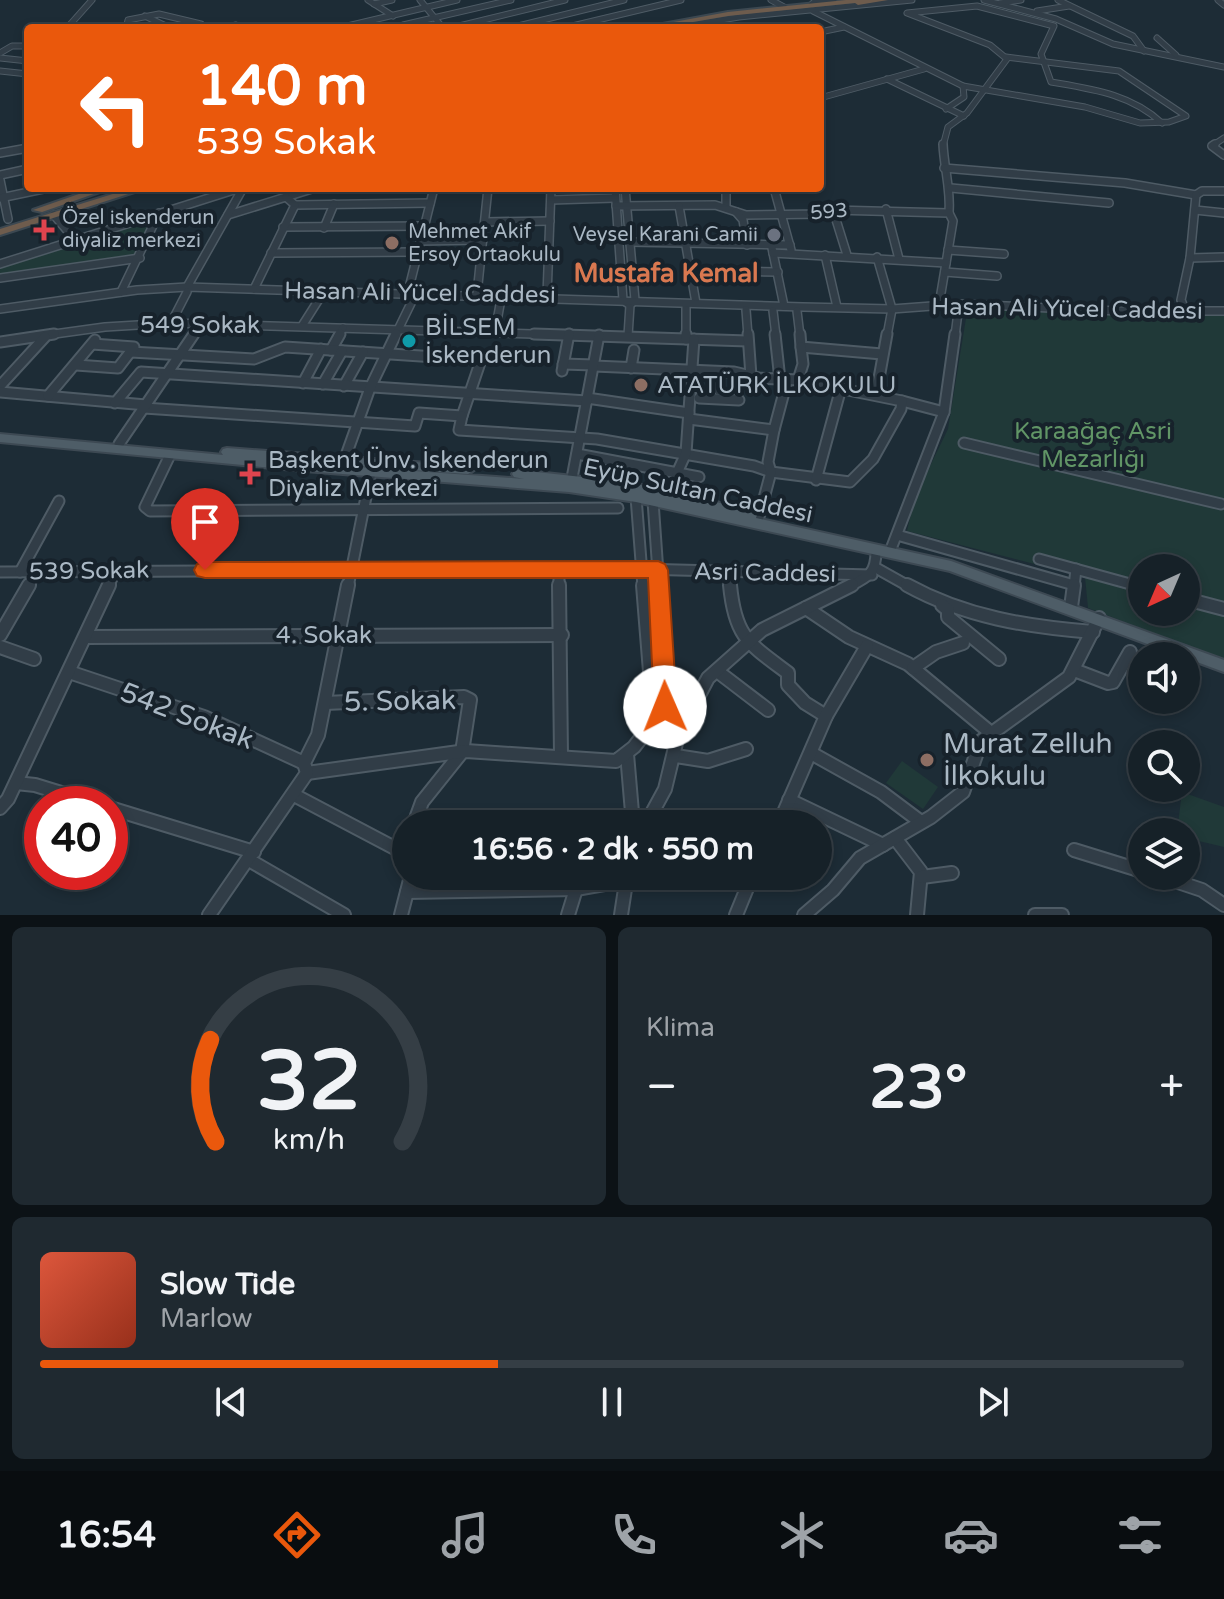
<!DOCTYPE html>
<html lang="tr">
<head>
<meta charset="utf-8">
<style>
  body { margin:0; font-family:"Varela Round",sans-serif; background:#1f2930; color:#f1f3f6; height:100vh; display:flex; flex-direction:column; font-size:30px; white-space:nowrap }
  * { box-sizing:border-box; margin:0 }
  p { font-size:26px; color:#9ea3a8 }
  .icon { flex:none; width:44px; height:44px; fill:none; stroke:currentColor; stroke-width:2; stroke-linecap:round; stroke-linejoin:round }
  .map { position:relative; height:915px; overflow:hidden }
  .side { display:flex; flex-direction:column; gap:12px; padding:12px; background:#0c1216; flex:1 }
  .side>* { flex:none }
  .banner { position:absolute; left:24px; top:24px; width:800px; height:168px; border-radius:8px; box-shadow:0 4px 12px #0003,0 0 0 2px #353e45; background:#ea580c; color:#fff; overflow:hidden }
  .needle { width:52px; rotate:224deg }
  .fabs { position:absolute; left:1128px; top:554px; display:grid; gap:16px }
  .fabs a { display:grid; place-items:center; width:72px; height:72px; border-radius:50%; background:#162128; box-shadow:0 4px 12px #0003,0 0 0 2px #353e45; font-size:40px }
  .speed { position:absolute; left:24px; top:786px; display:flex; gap:16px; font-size:40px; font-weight:700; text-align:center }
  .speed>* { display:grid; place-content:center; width:104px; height:104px; border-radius:50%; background:#162128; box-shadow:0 4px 12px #0003,0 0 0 2px #353e45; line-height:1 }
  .speed .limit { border:12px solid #d22; background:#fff; color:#111 }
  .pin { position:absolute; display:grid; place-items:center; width:68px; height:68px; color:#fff; margin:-82px -34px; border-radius:50% 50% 50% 0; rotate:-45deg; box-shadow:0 0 8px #0007 }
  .pin .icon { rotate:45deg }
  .me { position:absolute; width:88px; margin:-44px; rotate:359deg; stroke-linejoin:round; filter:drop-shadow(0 0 6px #0008) }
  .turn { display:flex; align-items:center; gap:28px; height:168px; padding:0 40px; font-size:36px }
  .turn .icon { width:104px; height:104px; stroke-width:2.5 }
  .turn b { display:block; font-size:56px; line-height:68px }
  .big { font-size:60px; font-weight:800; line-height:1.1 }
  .side .card { flex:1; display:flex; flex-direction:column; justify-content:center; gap:12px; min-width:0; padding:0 28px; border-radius:12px; background:#1f2930 }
  .side .dial { align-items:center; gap:0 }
  .dial svg { height:208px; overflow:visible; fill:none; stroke:#353e45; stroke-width:7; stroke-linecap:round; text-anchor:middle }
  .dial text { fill:#f1f3f6; stroke:none }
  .song { display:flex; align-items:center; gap:24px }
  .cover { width:96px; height:96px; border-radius:12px; background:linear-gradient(135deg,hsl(10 70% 55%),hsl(10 70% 35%)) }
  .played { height:8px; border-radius:4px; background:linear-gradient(90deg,#ea580c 40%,#353e45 40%) }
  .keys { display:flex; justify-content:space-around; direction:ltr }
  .heat { display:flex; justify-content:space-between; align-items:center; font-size:44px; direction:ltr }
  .side .tiles { flex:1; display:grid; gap:12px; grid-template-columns:1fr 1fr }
  .card:last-child { grid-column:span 2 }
  .trip { position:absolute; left:392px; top:810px; width:440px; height:80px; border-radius:40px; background:#162128; box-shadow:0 4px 12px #0003,0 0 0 2px #353e45; font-weight:800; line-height:80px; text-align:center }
  .tabs { display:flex; height:128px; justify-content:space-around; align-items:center; background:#090d10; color:#9ea3a8 }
  .tabs .icon { width:56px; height:56px }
  .tabs .on { color:#ea580c }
  .tabs b { font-size:36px; color:#f1f3f6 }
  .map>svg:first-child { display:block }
  .green { fill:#203938; fill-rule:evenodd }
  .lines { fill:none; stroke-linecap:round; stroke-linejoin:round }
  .minor-far3-casing { stroke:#4e5b65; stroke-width:7 }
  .minor-far2-casing { stroke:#4e5b65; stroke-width:10 }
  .minor-far1-casing { stroke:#4e5b65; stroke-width:13 }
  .minor-casing { stroke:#4e5b65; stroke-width:16 }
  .major-casing { stroke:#3d4953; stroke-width:4 }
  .highway-casing { stroke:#3c4851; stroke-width:4 }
  .minor-far3 { stroke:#313d47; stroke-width:5 }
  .minor-far2 { stroke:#313d47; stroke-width:7 }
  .minor-far1 { stroke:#313d47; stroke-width:9 }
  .minor { stroke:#313d47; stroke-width:12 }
  .major { fill:#4e5d67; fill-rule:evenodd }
  .highway { fill:#6e5c4d; fill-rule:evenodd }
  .route { fill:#ea580c; stroke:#983908; stroke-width:2 }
  .health-dot { fill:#e0444e; stroke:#17222b; stroke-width:3 }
  .worship-dot { fill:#6b7280; stroke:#17222b; stroke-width:3 }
  .education-dot { fill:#8d6e63; stroke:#17222b; stroke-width:3 }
  .culture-dot { fill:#0f9aa8; stroke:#17222b; stroke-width:3 }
  .labels { text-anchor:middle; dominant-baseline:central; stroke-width:8; stroke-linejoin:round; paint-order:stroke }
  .far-street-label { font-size:20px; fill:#aab8c4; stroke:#17222b }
  .far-poi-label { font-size:20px; fill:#aab8c4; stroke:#17222b; text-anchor:start }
  .street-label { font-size:24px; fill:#aab8c4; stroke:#17222b }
  .poi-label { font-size:24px; fill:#aab8c4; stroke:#17222b; text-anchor:start }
  .park-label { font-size:24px; fill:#619566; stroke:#17222b }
  .far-district-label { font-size:26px; font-weight:bold; fill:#d97850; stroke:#17222b }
  .near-street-label { font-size:28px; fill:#aab8c4; stroke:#17222b }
  .near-poi-label { font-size:28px; fill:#aab8c4; stroke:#17222b; text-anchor:start }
</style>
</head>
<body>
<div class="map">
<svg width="1224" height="915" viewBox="0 0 1224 915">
  <rect width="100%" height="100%" fill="#1d2c36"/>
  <g class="green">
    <path d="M152 218 139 254 0 274V267Z"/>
    <path d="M968 306 1124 315 1224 314V660L1088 608 1085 577 907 531 915 497 948 429ZM1142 568H1186V612H1142Z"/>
    <path d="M902 761 938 787 923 809 886 783Z"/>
    <path d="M1182 792 1224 807V847L1186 838V832H1177Z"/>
  </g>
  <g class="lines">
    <g class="minor-far3-casing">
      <g id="minor-far3">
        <path d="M368 0 393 16"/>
        <path d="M420 0 443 28"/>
        <path d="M771 0 786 8"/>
        <path d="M984 0 1056 19 1113 44 1224 67"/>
        <path d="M1058 0 1133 36 1144 51"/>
        <path d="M1218 0 1224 5"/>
        <path d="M1000 3 1021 0"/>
        <path d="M374 4 392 0"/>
        <path d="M810 6 814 2 834 0"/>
        <path d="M813 11 963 86 1085 107 1140 123 1169 122 1186 116 1119 71 1006 57"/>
        <path d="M1037 11 1069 6"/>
        <path d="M145 16 170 28"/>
        <path d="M403 25 511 0"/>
        <path d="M67 28 92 0"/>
        <path d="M126 28 128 20 159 14 201 24"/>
        <path d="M223 28 236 25"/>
        <path d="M339 28 457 0"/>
        <path d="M451 28 565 0"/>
        <path d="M510 28 624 0"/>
        <path d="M564 28 681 0"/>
        <path d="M672 28 739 17 912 0"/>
        <path d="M820 32 844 27"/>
        <path d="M1157 38 1176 55"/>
        <path d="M0 53 12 46H28"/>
        <path d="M0 58 28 61"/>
        <path d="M0 71 28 74"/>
        <path d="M887 79 964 116"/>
        <path d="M820 98 924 69"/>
        <path d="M946 109 964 97 963 86"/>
        <path d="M943 146 948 127 967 113 1007 59 990 45 907 13 977 6 1054 26 1041 54 1051 82C1092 89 1131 94 1162 123"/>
        <path d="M1212 146 1224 138"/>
      </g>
    </g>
    <g class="minor-far2-casing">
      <g id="minor-far2">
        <path d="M943 144C944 168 951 189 949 213"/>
        <path d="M1215 144 1212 146 1224 155"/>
        <path d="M0 153 28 148"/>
        <path d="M944 168 1125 183 1196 195 1202 191H1224"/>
        <path d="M0 175 28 169"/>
        <path d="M0 180 8 219"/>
        <path d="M615 188 623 300 627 303"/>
        <path d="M625 188 635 300 630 305 628 336"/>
        <path d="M726 188V207"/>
        <path d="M774 188 791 250"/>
        <path d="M951 188 1109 203"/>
        <path d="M0 198 48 188"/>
        <path d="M551 200 615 198"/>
        <path d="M295 205 430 203"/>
        <path d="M616 206 715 205 746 215 823 214 833 210 949 213 953 221 939 305"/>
        <path d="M679 206 696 303"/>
        <path d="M886 209 899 259"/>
        <path d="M833 210 847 255"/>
        <path d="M1195 210 1224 213"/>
        <path d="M736 212 743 220 747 245"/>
        <path d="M54 215 76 241"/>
        <path d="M228 215 315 188"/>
        <path d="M485 222 550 221"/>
        <path d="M283 227 424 226"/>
        <path d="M324 228 334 204"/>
        <path d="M420 241 483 240"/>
        <path d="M630 242 790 245"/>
        <path d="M772 248 784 306"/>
        <path d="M948 250 1004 254"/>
        <path d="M271 253 418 252"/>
        <path d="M773 253 946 263"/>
        <path d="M825 255 837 307"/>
        <path d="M877 257 892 309 887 336"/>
        <path d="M1190 258 1224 257"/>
        <path d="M0 264 234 190"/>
        <path d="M691 270 778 272"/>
        <path d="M945 272 997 276"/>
        <path d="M0 278 140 258"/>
        <path d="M187 287 243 188"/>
        <path d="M254 289 295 205 286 197"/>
        <path d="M121 292 159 213"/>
        <path d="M408 292 434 188"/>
        <path d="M477 294 488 188"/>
        <path d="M547 296 551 188"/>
        <path d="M686 307V336"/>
        <path d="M0 309 137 290 187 287 803 307 892 309 959 304 1119 311H1224"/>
        <path d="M746 310 748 336"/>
        <path d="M773 311 776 336"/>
        <path d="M797 311 800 336"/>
        <path d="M1186 312 1181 300 1190 258 1196 195"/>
        <path d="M171 323 187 292"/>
        <path d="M302 326 321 296"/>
        <path d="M495 332 501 299"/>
        <path d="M40 336 105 327 171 323 599 336"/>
        <path d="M193 336 201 324"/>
        <path d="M338 336 343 328"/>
        <path d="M395 336 414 297"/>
        <path d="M955 336 959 304"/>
      </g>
    </g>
    <g class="minor-far1-casing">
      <g id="minor-far1">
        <path d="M534 334 748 341"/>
        <path d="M686 334V339"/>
        <path d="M748 334 751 376"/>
        <path d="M775 334 780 380"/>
        <path d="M800 334 801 347 882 354"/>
        <path d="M0 342 54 334"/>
        <path d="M331 350 340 334"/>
        <path d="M131 352 254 359 285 347 481 360 462 416 419 413 415 426 144 408"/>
        <path d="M563 364 594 365"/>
        <path d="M76 365 118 368 134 347 92 344"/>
        <path d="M631 368 634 350"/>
        <path d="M562 371 569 334"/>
        <path d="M719 372V390"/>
        <path d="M798 380 803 364 801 347"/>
        <path d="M303 383 321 349"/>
        <path d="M323 384 342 351"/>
        <path d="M0 386 45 337"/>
        <path d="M344 386 363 352"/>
        <path d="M0 392 146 405"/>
        <path d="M876 395 887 334"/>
        <path d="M48 396 95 340"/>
        <path d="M587 398 689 413"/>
        <path d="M699 398 739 400"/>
        <path d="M902 401 944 412"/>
        <path d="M115 403 141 372 587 401"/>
        <path d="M462 416 459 430 597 439 754 466 771 472 850 482 873 459 901 409 902 401 798 380 759 378 734 372 594 366"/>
        <path d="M689 419 774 430"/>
        <path d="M964 443 1221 504"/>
        <path d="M119 444 194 334"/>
        <path d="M577 454 699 477"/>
        <path d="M170 455 145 507 150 511 618 508"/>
        <path d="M344 461 370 388 396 334"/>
        <path d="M677 473 686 453 694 339"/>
        <path d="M572 478 599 335"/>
        <path d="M816 480 841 388"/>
        <path d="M636 497 643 587"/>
        <path d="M653 501 659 587"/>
        <path d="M759 517 771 472 768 462 774 430 787 381"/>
        <path d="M897 535 1074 585"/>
        <path d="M891 549 944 412 955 334"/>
        <path d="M1039 559 1141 587"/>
        <path d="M876 568 910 587"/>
        <path d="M559 570V587"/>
        <path d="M0 572 640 569 872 575"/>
        <path d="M20 572 59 501"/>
        <path d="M729 574 730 587"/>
        <path d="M28 587 36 572"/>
        <path d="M108 587 116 570"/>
        <path d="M348 587 371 472"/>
        <path d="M848 587C868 577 876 574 876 551"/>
        <path d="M1074 587 1076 569"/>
      </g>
    </g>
    <g class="minor-casing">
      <g id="minor">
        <path d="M559 585 561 756"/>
        <path d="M643 585 654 721"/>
        <path d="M730 585C735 637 748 643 788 673V685L805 703 826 716"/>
        <path d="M907 585C965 617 1028 627 1093 632"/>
        <path d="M1134 585 1142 587"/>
        <path d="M1186 599 1224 609"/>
        <path d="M942 605 948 610V617L999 659"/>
        <path d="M1071 607 1074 585"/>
        <path d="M806 608 849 637 908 664 991 733"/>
        <path d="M0 635 29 585"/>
        <path d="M86 637 562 635"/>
        <path d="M0 647 34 659"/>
        <path d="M913 668 936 652 963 643"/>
        <path d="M1074 670 1108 683 1113 682 1130 652"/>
        <path d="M717 671 768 710"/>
        <path d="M69 672 204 717 304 763"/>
        <path d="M325 703 464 697 470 700 462 752 422 802 414 824"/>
        <path d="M658 720 664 713 666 698 659 585"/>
        <path d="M654 721 663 723 678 735"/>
        <path d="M811 753 881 792 921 822"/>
        <path d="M627 754 633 824"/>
        <path d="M676 756 708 761 746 749"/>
        <path d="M307 773 466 751 616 761 634 747 654 721"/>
        <path d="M16 783 35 785 97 804"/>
        <path d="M294 795 406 854"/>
        <path d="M789 800 883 845"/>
        <path d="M0 808 8 799 109 585"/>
        <path d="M110 808 254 852"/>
        <path d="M646 824 665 789 678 735 708 678 762 630 852 585"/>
        <path d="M779 824 826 716 867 646"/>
        <path d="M895 838 921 872 917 915"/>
        <path d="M1074 850 1142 871"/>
        <path d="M249 860 344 915"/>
        <path d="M1160 876 1202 890 1224 905"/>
        <path d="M922 877 952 873"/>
        <path d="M407 892 576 889 627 880"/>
        <path d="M209 915 307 773 304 763 318 735 348 585"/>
        <path d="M401 915 411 876"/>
        <path d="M568 915 576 889"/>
        <path d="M621 915 627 876"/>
        <path d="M736 915 752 876"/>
        <path d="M804 915 833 890 860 858 931 817 963 792 981 741 1069 677 1099 618"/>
        <path d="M1035 915H1062"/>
      </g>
    </g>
    <g class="major-casing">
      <path id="major" d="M0 434 223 455 221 452 223 449 227 448 468 466 474 470 468 474 273 460 305 463 524 479 514 477 512 474 514 471 518 470 628 482 751 510 756 512 757 515 756 518 951 561 1224 660V672L1186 658V656H1180L950 571 636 502 569 492 305 471 0 442Z"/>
    </g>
    <g class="highway-casing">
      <g id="highway">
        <path d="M846 0H888L858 5 855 3 728 16 658 28H641L728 12Z"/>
        <path d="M96 188H111L42 212 33 210Z"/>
        <path d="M132 188H147L0 235V229Z"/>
      </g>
    </g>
    <use href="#minor-far3" class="minor-far3"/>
    <use href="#minor-far2" class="minor-far2"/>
    <use href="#minor-far1" class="minor-far1"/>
    <use href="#minor" class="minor"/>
    <use href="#major" class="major"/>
    <use href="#highway" class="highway"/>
  </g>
  <path class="route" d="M658 561 665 564 668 570 677 707 674 715 665 718 657 715 654 707 648 578H205L197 576 194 570 197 564 205 562Z"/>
  <g class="health-dot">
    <path d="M40 218h8v8h8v8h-8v8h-8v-8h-8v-8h8z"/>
    <path d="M246 462h8v8h8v8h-8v8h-8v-8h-8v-8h8z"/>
  </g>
  <circle class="worship-dot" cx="774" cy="235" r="8"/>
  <g class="education-dot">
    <circle cx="392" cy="243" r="8"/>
    <circle cx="641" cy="385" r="8"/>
    <circle cx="927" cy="760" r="8"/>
  </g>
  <circle class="culture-dot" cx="409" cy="341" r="8"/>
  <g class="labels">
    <g class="far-street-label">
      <text transform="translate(829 212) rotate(-5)">593</text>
    </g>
    <g class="far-poi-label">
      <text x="62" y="218">Özel iskenderun<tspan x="62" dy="23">diyaliz merkezi</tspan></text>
      <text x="408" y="232">Mehmet Akif<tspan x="408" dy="23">Ersoy Ortaokulu</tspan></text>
      <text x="758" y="235" text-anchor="end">Veysel Karani Camii</text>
    </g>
    <g class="street-label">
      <text transform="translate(420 293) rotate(1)">Hasan Ali Yücel Caddesi</text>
      <text transform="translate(1067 309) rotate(1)">Hasan Ali Yücel Caddesi</text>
      <text x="200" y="325">549 Sokak</text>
      <text transform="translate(698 491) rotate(12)">Eyüp Sultan Caddesi</text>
      <text transform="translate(89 571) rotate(-1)">539 Sokak</text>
      <text transform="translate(765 573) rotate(1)">Asri Caddesi</text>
      <text x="324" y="635">4. Sokak</text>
    </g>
    <g class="poi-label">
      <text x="425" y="327">BİLSEM<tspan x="425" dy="28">İskenderun</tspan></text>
      <text x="657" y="385">ATATÜRK İLKOKULU</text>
      <text x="268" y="460">Başkent Ünv. İskenderun<tspan x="268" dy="28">Diyaliz Merkezi</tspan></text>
    </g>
    <g class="park-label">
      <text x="1093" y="431">Karaağaç Asri<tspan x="1093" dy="28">Mezarlığı</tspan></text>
    </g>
    <g class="far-district-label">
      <text x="666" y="273">Mustafa Kemal</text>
    </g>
    <g class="near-street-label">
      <text transform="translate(400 701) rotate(-1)">5. Sokak</text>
      <text transform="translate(187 716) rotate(21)">542 Sokak</text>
    </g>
    <g class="near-poi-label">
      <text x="943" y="744">Murat Zelluh<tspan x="943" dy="32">İlkokulu</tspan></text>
    </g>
  </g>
</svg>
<div class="fabs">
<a><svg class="needle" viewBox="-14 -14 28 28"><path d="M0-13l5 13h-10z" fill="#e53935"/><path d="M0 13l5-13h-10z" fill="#9ea3a8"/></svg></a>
<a><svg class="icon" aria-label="sound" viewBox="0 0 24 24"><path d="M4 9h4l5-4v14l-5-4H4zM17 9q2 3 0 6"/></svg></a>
<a><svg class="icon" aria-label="search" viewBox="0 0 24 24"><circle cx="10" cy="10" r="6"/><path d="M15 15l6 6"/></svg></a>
<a><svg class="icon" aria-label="layers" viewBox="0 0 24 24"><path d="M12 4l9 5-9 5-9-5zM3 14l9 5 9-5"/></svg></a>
</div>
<div class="speed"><div class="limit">40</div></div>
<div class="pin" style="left:205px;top:570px;background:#d93025"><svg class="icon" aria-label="arrive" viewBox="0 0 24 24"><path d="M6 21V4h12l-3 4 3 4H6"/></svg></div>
<svg class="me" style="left:665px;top:707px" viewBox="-20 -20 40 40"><circle r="19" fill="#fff"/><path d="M0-13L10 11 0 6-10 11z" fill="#ea580c"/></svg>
<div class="trip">16:56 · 2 dk · 550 m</div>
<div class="banner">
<div class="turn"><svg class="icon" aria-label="left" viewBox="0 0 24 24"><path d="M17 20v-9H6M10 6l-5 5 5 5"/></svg><div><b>140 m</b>539 Sokak</div></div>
</div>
</div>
<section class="side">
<div class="tiles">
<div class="card dial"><svg viewBox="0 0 100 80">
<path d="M14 69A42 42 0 1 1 86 69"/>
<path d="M14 69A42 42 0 0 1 12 30" stroke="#ea580c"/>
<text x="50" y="56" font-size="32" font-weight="700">32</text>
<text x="50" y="72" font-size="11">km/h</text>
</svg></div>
<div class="card"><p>Klima</p>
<div class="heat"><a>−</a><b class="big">23°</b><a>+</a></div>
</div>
<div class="card">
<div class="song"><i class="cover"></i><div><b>Slow Tide</b><p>Marlow</p></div></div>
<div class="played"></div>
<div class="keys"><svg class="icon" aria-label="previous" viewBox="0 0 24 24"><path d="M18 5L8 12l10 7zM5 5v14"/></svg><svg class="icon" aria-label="pause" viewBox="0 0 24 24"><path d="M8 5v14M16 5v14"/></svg><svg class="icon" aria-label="next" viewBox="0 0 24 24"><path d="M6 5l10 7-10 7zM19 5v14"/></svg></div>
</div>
</div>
</section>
<nav class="tabs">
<b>16:54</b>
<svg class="icon on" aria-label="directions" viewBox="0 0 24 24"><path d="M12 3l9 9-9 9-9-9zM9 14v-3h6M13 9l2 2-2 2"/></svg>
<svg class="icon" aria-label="music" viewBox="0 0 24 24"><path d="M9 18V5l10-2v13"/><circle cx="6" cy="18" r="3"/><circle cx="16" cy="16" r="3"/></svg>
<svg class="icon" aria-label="phone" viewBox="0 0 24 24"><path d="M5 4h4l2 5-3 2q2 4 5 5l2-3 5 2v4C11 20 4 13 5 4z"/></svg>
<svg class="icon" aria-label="climate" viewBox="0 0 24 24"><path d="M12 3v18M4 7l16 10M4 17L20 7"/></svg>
<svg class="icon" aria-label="car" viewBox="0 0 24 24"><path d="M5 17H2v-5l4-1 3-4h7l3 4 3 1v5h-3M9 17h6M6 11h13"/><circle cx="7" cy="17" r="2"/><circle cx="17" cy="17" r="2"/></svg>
<svg class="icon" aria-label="filters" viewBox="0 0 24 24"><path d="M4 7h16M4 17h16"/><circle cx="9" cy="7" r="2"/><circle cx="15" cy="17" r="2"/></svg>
</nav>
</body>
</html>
